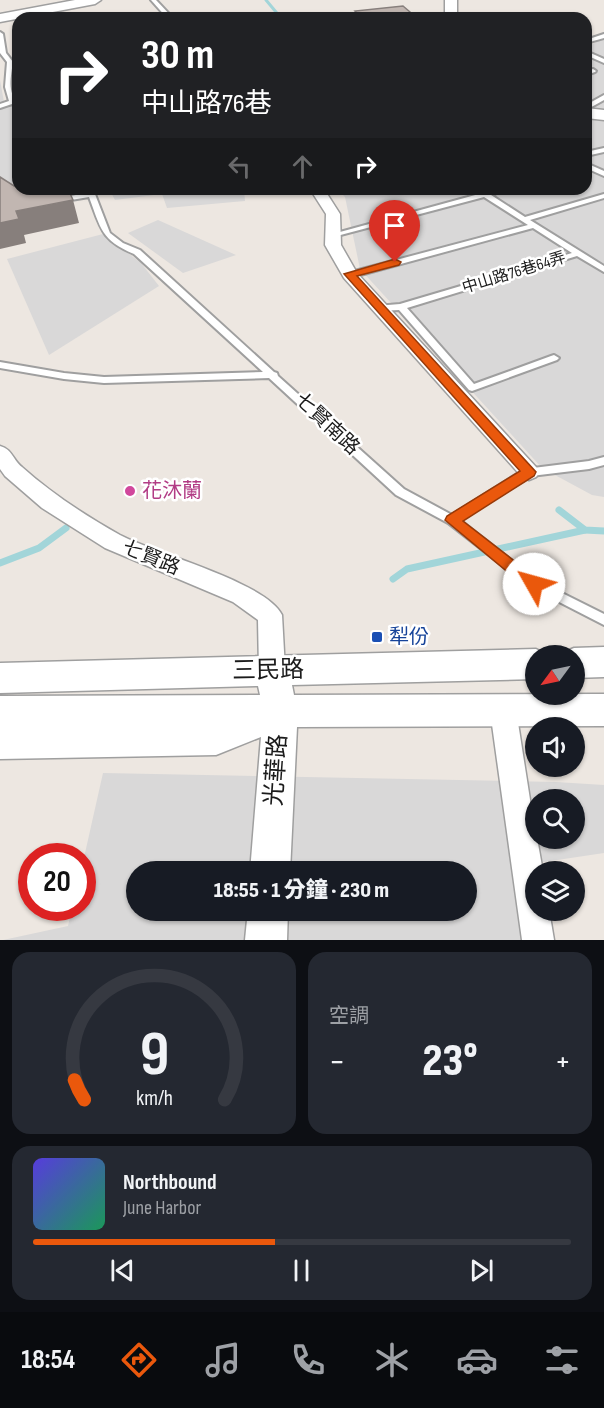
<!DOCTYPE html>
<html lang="zh-TW">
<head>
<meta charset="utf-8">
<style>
  body { margin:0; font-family:"Sofia Sans Condensed","Noto Sans TC",sans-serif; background:#242831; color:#f1f3f6; height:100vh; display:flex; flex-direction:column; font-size:22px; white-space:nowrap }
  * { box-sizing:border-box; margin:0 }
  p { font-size:20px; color:#9ea1a6 }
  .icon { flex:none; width:33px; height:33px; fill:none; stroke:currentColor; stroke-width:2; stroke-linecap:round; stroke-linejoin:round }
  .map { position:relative; height:940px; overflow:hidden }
  .panel { display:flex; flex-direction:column; gap:12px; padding:12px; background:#0d0f14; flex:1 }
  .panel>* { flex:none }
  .hud { position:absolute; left:12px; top:12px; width:580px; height:183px; border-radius:18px; box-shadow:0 2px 4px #0004; background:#202124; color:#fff; overflow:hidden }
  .needle { width:39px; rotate:237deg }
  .tools { position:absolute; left:525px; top:645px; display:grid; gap:12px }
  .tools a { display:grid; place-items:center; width:60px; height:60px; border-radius:50%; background:#171b24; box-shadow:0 2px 4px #0004; font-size:30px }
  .speed { position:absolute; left:18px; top:843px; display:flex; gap:12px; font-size:30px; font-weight:700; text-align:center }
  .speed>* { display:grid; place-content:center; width:78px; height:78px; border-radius:50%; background:#171b24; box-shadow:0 2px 4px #0004; line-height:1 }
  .speed .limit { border:9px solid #d22; background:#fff; color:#111 }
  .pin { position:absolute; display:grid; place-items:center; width:51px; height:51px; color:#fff; margin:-62px -26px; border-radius:50% 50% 50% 0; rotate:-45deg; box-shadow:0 0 6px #0007 }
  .pin .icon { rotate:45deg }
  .me { position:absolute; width:66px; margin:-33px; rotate:308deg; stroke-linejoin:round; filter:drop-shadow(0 0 4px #0008) }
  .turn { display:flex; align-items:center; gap:21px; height:126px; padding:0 30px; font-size:27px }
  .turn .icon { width:78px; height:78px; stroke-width:2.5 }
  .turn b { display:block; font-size:42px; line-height:51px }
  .lanes { display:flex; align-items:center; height:57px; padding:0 30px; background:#0003; justify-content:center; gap:30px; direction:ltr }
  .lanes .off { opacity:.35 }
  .big { font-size:45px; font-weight:800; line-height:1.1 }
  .panel .widget { flex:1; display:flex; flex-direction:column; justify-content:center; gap:9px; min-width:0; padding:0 21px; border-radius:18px; background:#242831 }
  .panel .dial { align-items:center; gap:0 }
  .dial svg { height:156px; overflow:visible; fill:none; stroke:#363941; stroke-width:7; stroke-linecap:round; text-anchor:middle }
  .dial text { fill:#f1f3f6; stroke:none }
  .song { display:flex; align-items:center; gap:18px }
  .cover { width:72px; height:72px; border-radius:9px; background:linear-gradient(135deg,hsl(250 70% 55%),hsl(150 70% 35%)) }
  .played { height:6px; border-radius:3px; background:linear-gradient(90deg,#ea580c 45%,#363941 45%) }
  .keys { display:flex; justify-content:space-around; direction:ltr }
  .heat { display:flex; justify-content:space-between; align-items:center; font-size:33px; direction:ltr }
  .panel .tiles { flex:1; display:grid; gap:12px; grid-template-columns:1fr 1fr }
  .widget:last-child { grid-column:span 2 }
  .trip { position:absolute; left:126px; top:861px; width:351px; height:60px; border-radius:30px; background:#171b24; box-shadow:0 2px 4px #0004; font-weight:800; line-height:60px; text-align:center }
  .dock { display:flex; height:96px; justify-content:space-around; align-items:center; background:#090b0e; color:#9ea1a6 }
  .dock .icon { width:42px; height:42px }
  .dock .selected { color:#ea580c }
  .dock b { font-size:27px; color:#f1f3f6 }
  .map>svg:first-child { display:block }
  .residential { fill:#d9d8d8; fill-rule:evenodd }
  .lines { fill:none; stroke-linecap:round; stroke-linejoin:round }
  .stream-far1 { stroke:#a2d5d9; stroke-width:3 }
  .stream { stroke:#a2d5d9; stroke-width:7 }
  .service-casing { stroke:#9f9f9f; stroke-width:4 }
  .minor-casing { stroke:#9f9f9f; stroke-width:3 }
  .tertiary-casing { stroke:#9f9f9f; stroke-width:3 }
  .service { fill:#fff; fill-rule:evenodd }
  .minor { fill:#fff; fill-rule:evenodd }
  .tertiary { fill:#fff; fill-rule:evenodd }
  .wall { fill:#a69d98 }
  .shaded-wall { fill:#877f7c }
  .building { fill:#c1b6b1; stroke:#877f7c; stroke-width:1.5 }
  .route { fill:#ea580c; stroke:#983908; stroke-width:1.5 }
  .hotel-dot { fill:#d1479c; stroke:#fff; stroke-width:2 }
  .transit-dot { fill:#1a4fb4; stroke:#fff; stroke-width:2 }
  .labels { text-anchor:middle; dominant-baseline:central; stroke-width:5; stroke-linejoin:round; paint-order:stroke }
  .far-street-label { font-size:16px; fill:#1b1b1b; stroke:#fff }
  .street-label { font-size:20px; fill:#1b1b1b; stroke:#fff }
  .hotel-label { font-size:20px; fill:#b23c85; stroke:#fff; text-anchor:start }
  .transit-label { font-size:20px; fill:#164399; stroke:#fff; text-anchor:start }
  .near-street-label { font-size:24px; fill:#1b1b1b; stroke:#fff }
</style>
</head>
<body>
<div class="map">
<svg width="604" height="940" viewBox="0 0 604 940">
  <rect width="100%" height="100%" fill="#ede7e1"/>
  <g class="residential">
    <path d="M604 38V497L592 495 542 468 360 269 345 197 337 189H586L587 47Z"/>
    <path d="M0 80 4 102 18 105V187L0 180Z"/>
    <path d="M109 189H244L245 201 167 208 162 194 115 200Z"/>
    <path d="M158 220 236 255 183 273 128 233Z"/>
    <path d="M103 234 141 263 159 286 49 355 7 259Z"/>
    <path d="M103 773 556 782 604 785V853L517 866 542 940H3L68 926 72 908H82L83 862ZM536 800H574V838H536ZM136 872H466V910H136Z"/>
  </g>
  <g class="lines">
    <path class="stream-far1" d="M266 0 281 18"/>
    <g class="stream">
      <path d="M559 510 585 530 604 531"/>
      <path d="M0 563 39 548 66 528"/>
      <path d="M393 579 407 569 585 530"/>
    </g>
    <g class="service-casing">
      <g id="service">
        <path d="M151 0H156L173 18H167Z"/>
        <path d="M0 32 3 34 6 53 13 62C11 76 7 92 18 103V108L12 104 0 108V104L9 101 5 87 7 62 0 53Z"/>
        <path d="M604 34V38L586 43V40Z"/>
        <path d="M586 51 604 59V63L586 55Z"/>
        <path d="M593 69 596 71 595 72 586 75V71Z"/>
        <path d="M604 95V100L586 110V105Z"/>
        <path d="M604 148V152L586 156V152Z"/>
        <path d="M586 163 604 171V176L586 168Z"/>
        <path d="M85 189H93L110 233 123 243 140 250 274 372 277 373 278 376 404 489 452 515 525 469 589 461 604 457V465L589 469 531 476 460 520 538 581 604 614V625L530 587 448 523 396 495 269 378 104 383 64 379 0 368V362L64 373 104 377 263 372 134 254C101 240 101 229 89 197L59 202 55 200 59 198 87 193Z"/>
        <path d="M472 189H481L486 192 497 189H509L491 195 525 217 604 194V198L530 220 604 266V272L577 256 407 308 474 384 551 356 554 355 559 358 557 360 472 391 469 390 399 310 379 311 376 310V306L400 304 572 253 533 228 353 277H347L346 275 347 273 528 225 484 197 333 237 329 235 479 194Z"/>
      </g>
    </g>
    <g class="minor-casing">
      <g id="minor">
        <path d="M310 189H324L340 214 341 245 357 273 536 467 540 472 536 477 529 480 522 477 344 278 325 245 326 214Z"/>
        <path d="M0 446C12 449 13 460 22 467 51 493 86 516 120 535 156 554 266 582 282 615L285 670 281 678 272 682 263 678 259 670 258 620 233 602 105 548 42 508 5 476 0 469Z"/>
        <path d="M503 698 512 701 516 710 536 838H537L543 872H536V910H549L554 940H522L490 710 494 701Z"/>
      </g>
    </g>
    <g class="tertiary-casing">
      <g id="tertiary">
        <path d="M75 0H101L95 4 0 22V14Z"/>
        <rect x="445" y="0" width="12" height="18"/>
        <path d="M586 108 604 110V120L586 118Z"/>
        <path d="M604 647V677L574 678V656H561L562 653 574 648Z"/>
        <path d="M536 649 549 656H536V679L292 685 294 695 604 694V726L297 727 290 872H250L261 737 216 755 0 759V696L260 695 258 686 0 693V663Z"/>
        <path d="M248 910H288L287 940H245Z"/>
      </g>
    </g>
    <use href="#service" class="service"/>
    <use href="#minor" class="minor"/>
    <use href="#tertiary" class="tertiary"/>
  </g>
  <path class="wall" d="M355 11 417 18H354Z"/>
  <path class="shaded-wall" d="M73 200 79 223 24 235 26 243 0 249V223L16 211Z"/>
  <g class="building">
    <path d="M403 6 417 18H362L355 11Z"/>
    <path d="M0 177 14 186 18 185V189H68L73 200 16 211 19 219 0 223Z"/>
  </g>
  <path class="route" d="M395 259 401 262 399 265 357 276 536 472 534 476 463 521 539 580 541 584 539 589 534 591 528 589 445 520 447 516 520 471 344 274Z"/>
  <circle class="hotel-dot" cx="130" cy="491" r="6"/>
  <rect class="transit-dot" x="371" y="631" width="12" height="12" rx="3"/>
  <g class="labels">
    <g class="far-street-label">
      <text transform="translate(514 273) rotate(-17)">中山路76巷64弄</text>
    </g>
    <g class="street-label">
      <text transform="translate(327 424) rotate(43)">七賢南路</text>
      <text transform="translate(151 558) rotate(22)">七賢路</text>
    </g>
    <g class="hotel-label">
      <text x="142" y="491">花沐蘭</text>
    </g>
    <g class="transit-label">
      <text x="389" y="637">犁份</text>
    </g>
    <g class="near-street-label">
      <text transform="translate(268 670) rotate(-1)">三民路</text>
      <text transform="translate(276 770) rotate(-86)">光華路</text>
    </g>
  </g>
</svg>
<div class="tools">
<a><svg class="needle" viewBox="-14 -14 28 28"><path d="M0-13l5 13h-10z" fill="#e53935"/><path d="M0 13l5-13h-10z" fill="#9ea1a6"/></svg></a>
<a><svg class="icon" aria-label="sound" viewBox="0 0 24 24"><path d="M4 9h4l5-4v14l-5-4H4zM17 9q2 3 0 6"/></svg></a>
<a><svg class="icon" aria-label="search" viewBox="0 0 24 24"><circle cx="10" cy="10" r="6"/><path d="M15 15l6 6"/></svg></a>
<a><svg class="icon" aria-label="layers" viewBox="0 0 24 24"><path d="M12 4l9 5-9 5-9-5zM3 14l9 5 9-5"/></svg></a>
</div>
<div class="speed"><div class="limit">20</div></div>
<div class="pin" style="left:395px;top:262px;background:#d93025"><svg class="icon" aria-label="arrive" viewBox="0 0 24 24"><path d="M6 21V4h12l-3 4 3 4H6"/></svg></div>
<svg class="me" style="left:534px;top:584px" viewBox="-20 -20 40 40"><circle r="19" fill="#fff"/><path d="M0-13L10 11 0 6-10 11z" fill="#ea580c"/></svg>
<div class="trip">18:55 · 1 分鐘 · 230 m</div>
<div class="hud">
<div class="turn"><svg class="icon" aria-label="right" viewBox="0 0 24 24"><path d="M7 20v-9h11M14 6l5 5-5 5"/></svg><div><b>30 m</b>中山路76巷</div></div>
<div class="lanes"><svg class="icon off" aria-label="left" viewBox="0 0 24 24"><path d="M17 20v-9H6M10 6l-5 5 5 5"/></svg><svg class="icon off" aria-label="ahead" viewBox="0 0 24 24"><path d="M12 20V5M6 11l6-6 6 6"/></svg><svg class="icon" aria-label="right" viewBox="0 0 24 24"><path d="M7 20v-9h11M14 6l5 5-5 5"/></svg></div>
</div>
</div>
<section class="panel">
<div class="tiles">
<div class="widget dial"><svg viewBox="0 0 100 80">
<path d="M14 69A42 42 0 1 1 86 69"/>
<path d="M14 69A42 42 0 0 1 9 59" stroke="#ea580c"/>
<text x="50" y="56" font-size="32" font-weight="700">9</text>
<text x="50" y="72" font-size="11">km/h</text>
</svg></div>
<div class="widget"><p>空調</p>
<div class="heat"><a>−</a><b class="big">23°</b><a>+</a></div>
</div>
<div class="widget">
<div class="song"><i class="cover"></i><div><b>Northbound</b><p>June Harbor</p></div></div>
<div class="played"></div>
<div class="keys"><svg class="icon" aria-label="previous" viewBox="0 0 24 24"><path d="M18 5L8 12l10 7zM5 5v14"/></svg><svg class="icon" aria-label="pause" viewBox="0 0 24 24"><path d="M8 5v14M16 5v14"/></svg><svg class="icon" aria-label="next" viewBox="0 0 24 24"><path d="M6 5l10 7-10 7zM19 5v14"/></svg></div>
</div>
</div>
</section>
<nav class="dock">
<b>18:54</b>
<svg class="icon selected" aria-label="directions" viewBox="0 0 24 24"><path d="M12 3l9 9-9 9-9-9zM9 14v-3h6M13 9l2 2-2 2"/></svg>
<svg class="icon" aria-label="music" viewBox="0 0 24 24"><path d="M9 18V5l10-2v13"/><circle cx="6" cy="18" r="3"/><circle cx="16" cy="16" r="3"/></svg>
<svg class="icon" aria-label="phone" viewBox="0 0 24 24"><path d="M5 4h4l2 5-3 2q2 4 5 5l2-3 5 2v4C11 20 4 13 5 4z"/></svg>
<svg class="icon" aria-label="climate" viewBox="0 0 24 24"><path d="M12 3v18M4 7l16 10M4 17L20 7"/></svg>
<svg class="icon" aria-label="car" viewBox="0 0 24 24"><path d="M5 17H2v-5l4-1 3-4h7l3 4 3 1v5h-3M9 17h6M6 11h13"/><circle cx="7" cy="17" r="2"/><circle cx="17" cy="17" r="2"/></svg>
<svg class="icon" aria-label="filters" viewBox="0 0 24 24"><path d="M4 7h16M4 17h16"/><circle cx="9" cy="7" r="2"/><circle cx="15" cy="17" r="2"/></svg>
</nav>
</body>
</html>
